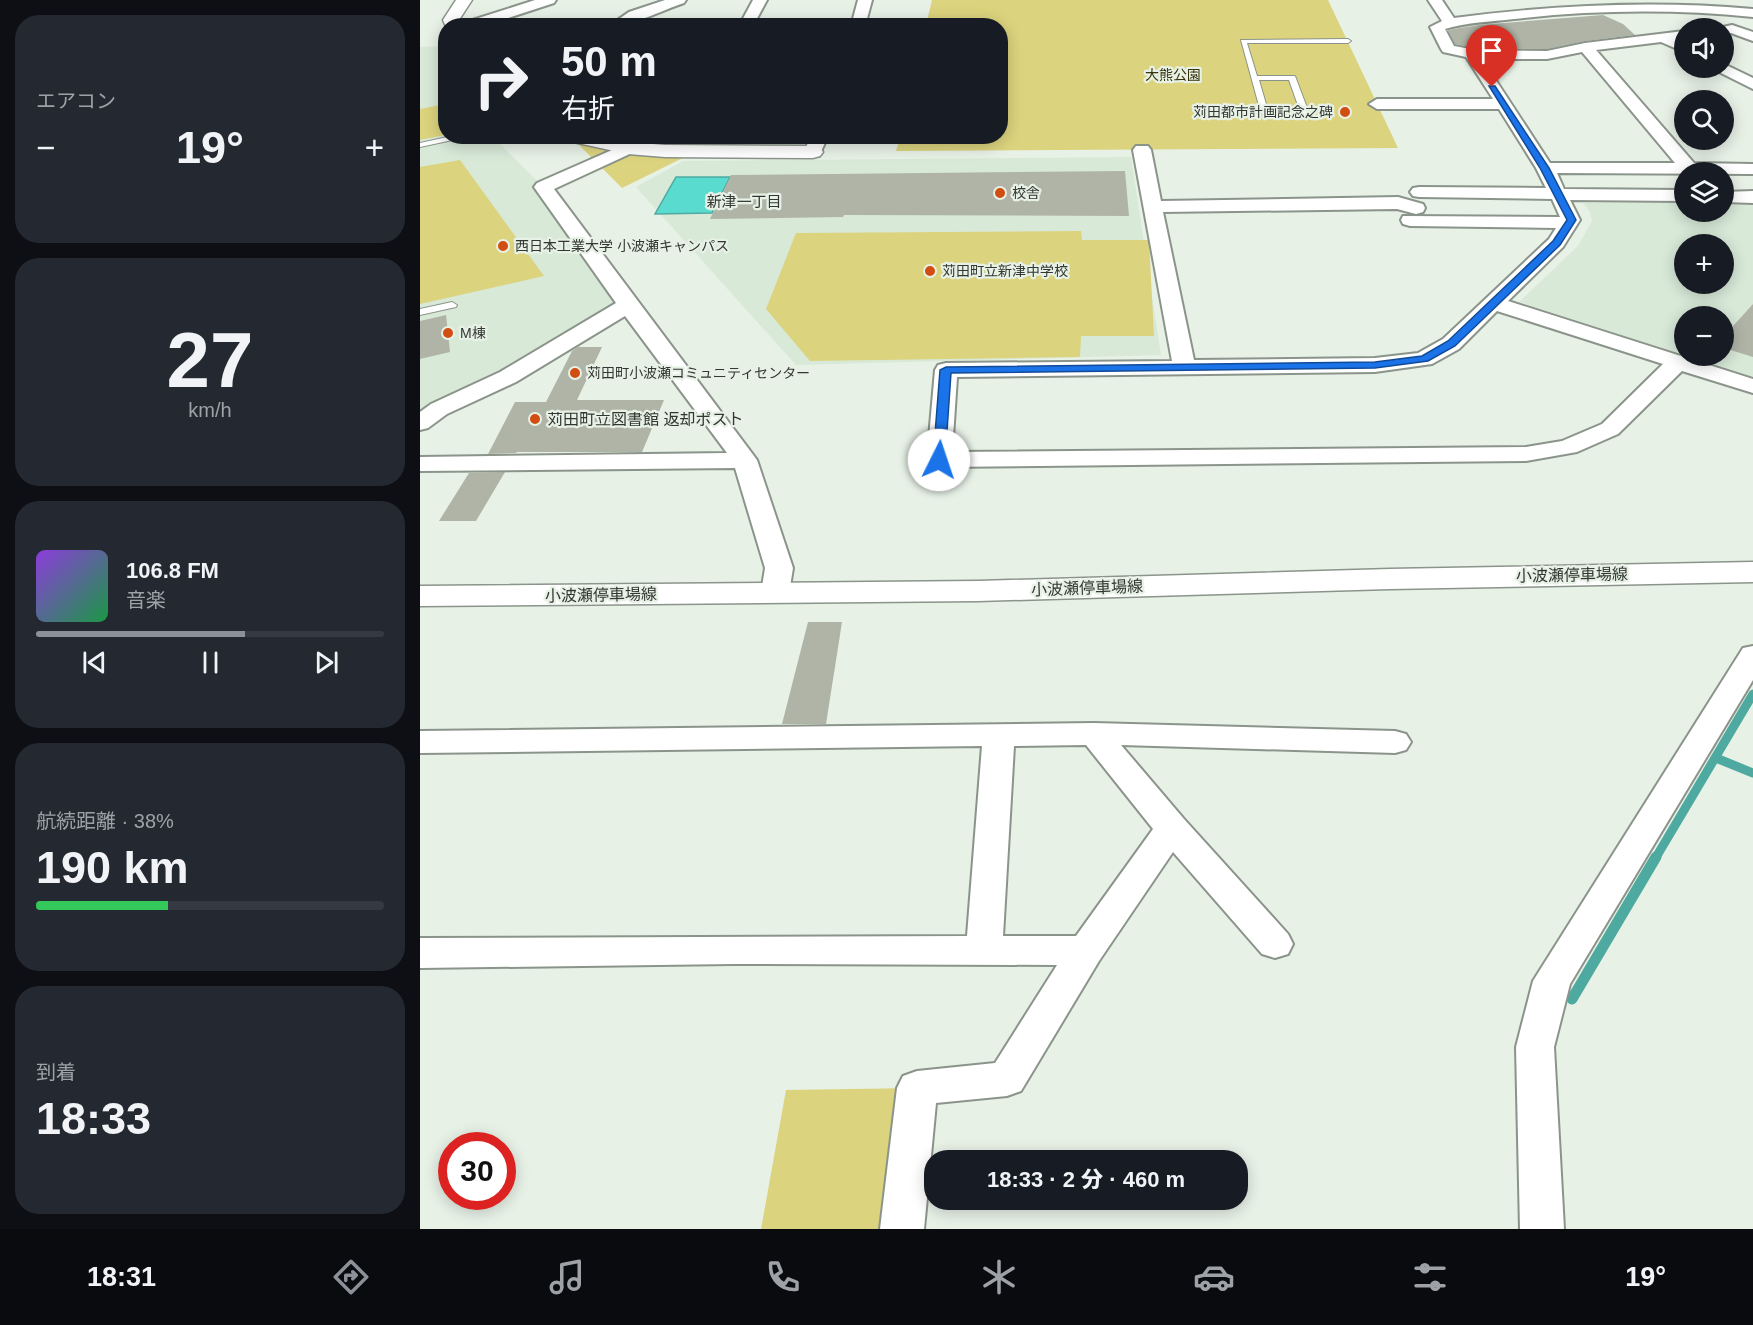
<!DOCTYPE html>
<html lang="ja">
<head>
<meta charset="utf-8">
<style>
  body { margin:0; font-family:Helvetica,"Noto Sans JP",sans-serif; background:#242831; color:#f1f3f6; height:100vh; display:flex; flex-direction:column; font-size:22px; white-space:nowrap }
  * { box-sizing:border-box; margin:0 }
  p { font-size:20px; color:#9ea1a6 }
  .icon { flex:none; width:33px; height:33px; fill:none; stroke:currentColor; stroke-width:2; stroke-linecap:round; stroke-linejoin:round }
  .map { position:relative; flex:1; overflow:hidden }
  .sheet { display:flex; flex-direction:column; gap:15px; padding:15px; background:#0d0f14; width:420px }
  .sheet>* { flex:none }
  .top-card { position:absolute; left:18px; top:18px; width:570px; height:126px; border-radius:24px; box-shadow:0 3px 15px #0003; background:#171b24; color:#f1f3f6; overflow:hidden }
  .tools { position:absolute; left:1254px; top:18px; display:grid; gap:12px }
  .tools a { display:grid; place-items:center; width:60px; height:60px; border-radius:50%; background:#171b24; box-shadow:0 3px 15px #0003; font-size:30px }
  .speed { position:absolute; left:18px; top:1132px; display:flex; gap:12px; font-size:30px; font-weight:700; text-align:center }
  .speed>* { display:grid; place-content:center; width:78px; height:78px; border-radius:50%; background:#171b24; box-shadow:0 3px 15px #0003; line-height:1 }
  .speed .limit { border:9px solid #d22; background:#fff; color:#111 }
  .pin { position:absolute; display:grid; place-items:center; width:51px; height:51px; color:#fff; margin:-62px -26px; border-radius:50% 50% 50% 0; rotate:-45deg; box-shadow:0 0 6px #0007 }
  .pin .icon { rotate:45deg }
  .me { position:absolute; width:66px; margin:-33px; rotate:4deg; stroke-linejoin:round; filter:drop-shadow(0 0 4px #0008) }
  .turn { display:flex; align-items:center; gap:21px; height:126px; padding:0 24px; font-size:27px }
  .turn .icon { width:78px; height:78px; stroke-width:2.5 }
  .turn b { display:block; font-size:42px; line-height:51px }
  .big { font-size:45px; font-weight:800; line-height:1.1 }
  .sheet .widget { flex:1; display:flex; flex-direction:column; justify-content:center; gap:9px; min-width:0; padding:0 21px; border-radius:24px; background:#242831 }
  .sheet .dial { align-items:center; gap:0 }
  .dial b { font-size:78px; line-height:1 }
  .song { display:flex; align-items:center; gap:18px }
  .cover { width:72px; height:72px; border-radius:9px; background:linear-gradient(135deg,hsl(270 70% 55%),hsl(140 70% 35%)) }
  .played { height:6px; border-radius:3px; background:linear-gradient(90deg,#8c9099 60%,#363941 60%) }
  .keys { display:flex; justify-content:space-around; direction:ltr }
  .heat { display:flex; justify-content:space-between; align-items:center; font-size:33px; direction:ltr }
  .charge { height:9px; border-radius:4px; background:linear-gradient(90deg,#34c759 38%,#363941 0) }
  .trip { position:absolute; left:504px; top:1150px; width:324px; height:60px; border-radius:24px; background:#171b24; box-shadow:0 3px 15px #0003; font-weight:800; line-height:60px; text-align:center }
  .dock { display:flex; height:96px; justify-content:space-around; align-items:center; background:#090b0e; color:#9ea1a6 }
  .dock .icon { width:42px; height:42px }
  .dock .active { color:#8c9099 }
  .dock b { font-size:27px; color:#f1f3f6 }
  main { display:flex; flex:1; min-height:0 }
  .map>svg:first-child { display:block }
  .built { fill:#d8e9d8; fill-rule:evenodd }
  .green { fill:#dcd37e }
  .water { fill:#5adbcf; stroke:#4eaaa0; stroke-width:1.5 }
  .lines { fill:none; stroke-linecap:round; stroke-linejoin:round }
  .stream-far1 { stroke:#4eaaa0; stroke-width:9 }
  .stream { stroke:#4eaaa0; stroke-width:11 }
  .building { fill:#afb4a7 }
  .service-casing { stroke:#8b948a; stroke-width:2 }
  .minor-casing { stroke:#8b948a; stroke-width:4 }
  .tertiary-casing { stroke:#8b948a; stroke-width:3 }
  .secondary-casing { stroke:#8b948a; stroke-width:3 }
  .service { fill:#fff; fill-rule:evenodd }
  .minor { fill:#fff; fill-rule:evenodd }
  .tertiary { fill:#fff; fill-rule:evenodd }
  .secondary { fill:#fff; fill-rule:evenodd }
  .route { fill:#1a73e8; stroke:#114b97; stroke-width:1.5 }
  .poi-dot { fill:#d24d11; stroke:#e7f1e6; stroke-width:2 }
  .labels { text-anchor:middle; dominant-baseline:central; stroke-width:4.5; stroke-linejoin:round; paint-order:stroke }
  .far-park-label { font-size:14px; fill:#373209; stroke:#e7f1e6 }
  .far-poi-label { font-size:14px; fill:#333732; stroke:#e7f1e6; text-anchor:start }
  .far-neighbourhood-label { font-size:15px; fill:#333732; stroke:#e7f1e6 }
  .poi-label { font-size:16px; fill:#333732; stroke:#e7f1e6; text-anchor:start }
  .street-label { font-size:16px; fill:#333732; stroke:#e7f1e6 }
</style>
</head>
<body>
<main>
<section class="sheet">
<div class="widget"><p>エアコン</p>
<div class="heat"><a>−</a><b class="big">19°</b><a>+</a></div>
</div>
<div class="widget dial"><b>27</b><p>km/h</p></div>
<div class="widget">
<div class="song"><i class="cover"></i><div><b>106.8 FM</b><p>音楽</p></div></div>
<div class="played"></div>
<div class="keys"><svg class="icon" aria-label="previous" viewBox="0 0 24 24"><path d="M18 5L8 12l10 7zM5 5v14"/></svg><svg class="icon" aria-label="pause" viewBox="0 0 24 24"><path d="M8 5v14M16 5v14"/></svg><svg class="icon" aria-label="next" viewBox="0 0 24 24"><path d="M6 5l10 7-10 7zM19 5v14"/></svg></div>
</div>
<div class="widget"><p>航続距離 · 38%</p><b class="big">190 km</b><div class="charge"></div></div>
<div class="widget"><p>到着</p><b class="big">18:33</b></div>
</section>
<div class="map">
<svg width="1333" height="1229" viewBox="0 0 1333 1229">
  <rect width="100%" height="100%" fill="#e7f1e6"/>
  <g class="built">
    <path d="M25 46 26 136 73 137 123 187 208 305 0 423V47Z"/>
    <path d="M711 157 741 355 376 365 216 187 263 161Z"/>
    <path d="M1304 200H1333V378L1265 356H1304V316H1264V355L1099 302 1158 246 1172 221 1170 212 1163 203 1264 201V212H1304ZM1264 244H1304V284H1264Z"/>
  </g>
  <g class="green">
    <path d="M512 0H908L978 148 476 151 480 137 580 136V26L506 25Z"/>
    <path d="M25 104V135L0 140V109Z"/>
    <path d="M151 137 275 152 202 188Z"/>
    <path d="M40 160 124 276 0 304V167Z"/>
    <path d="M661 231 662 240H729L734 336H661L660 357 390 361 346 309 376 233Z"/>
    <path d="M497 1088 482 1229H341L366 1090Z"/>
  </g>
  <path class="water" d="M256 177H310L292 213 235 214Z"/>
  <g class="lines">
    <g class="stream-far1">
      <path d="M1296 758 1333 773"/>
      <path d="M1235 859 1333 694"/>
    </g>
    <path class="stream" d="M1152 999 1236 857"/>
  </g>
  <g class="building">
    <path d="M1183 15 1203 24 1215 35 1165 41 1127 49 1056 48 1035 44 1028 30 1059 25Z"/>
    <path d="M705 171 709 216 424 215 423 217 290 219 311 175Z"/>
    <path d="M1333 304V357L1304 348V336Z"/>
    <path d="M26 315 30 352 0 359V321Z"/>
    <path d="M158 347H182L157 400H244L222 452H97L96 453 68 454 95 402H126L152 351Z"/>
    <path d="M85 472 56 521H19L49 473Z"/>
    <path d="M388 622H422L406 724H362Z"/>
  </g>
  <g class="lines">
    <g class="service-casing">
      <g id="service">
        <path d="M821 40 928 39 931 41 928 43H827L837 76H875L889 113 885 115H845L841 113ZM839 80H869L880 111H848Z"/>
        <path d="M32 136H51L0 147V143Z"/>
        <path d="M32 302 37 305 36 307 0 315V309Z"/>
      </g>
    </g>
    <g class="minor-casing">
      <g id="minor">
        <path d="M115 0H136L134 3 64 26H41L43 23Z"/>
        <path d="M245 0H266L264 3C240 11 213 26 189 26L209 12Z"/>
        <path d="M333 0H347L333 26H319Z"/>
        <path d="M438 0H452L445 26H431Z"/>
        <path d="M1008 0H1022L1034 18C1134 5 1233 0 1333 9V17C1253 9 1173 10 1094 19 1071 22 1047 22 1025 29L1034 46 1056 50 1127 51 1165 43 1264 31V39L1259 40 1264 42V52L1241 42 1176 50 1274 163 1333 164V174L1137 173 1144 189 1264 190V201L1150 200 1160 220 1143 247 1088 301 1333 379V393L1262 371 1198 434 1157 452 1106 461 519 467 510 465 507 460 515 370 518 365 526 363 752 361 713 150 716 146H728L731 150 741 201 978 197 1003 204 1005 208 1003 212 996 214 977 209 743 212 774 360 955 358 998 353 1023 339 1129 239 1136 228 990 226 983 224 981 220 983 216 1140 217 1132 199 999 197 993 196 990 192 993 188 999 187 1126 188 1116 168 1079 109H957L949 104 957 99H1073L1046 57 1023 52 1021 49 1010 27 1022 21ZM1162 52 1255 163H1130L1062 59H1127ZM1077 311 1243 364 1182 424 1142 441 1106 447 532 452 537 377 955 372 1012 364 1039 349Z"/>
        <path d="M1312 25 1333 32V41L1311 33 1304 34V28H1298Z"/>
        <path d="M1304 64 1333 78V89L1297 71 1295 68H1304Z"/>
        <path d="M391 136H408L399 156H387L384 152Z"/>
        <path d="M208 143 214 144 217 148 214 152 134 189 337 460 373 568 369 593 365 599 355 601 345 599 341 593 345 568 315 468 0 471V457L307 453 205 316 96 382 27 414 8 428 0 430V412L11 404 80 372 196 303 114 187 117 183Z"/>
        <path d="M1333 191V203L1304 202V192Z"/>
        <path d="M1333 646V680L1150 984 1134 1047 1144 1229H1100L1096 1047 1113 981 1323 648Z"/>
        <path d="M674 723 975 731 986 734 991 742 986 750 975 753 701 745 764 819 868 934 873 944 868 954 855 958 842 954 753 852 679 961 601 1091 587 1096 516 1103 504 1229H460L477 1088 483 1076 497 1071 575 1063 637 965 313 964 0 968V938L547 936 562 746 0 753V731ZM666 745 733 829 656 936H583L594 746Z"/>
      </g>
    </g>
    <g class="tertiary-casing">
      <g id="tertiary">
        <path d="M36 0H52L39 20 41 26 26 27 23 20Z"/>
        <path d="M142 136H182L208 142 245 145 393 146 400 148 403 152 400 156 393 158 245 157 208 154 144 140Z"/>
      </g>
    </g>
    <g class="secondary-casing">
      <path id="secondary" d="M1333 562V582L970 589 558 601 0 606V586L558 581 970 569Z"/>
    </g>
    <use href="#service" class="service"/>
    <use href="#minor" class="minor"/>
    <use href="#tertiary" class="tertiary"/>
    <use href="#secondary" class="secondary"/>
  </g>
  <path class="route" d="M1069 86H1075L1129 168 1156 220 1140 245 1035 346 1008 361 955 368 531 373 525 460 519 464 513 460 520 370 526 367 955 362 1002 356 1028 341 1133 241 1147 220 1120 168Z"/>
  <g class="poi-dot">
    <circle cx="925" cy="112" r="6"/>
    <circle cx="580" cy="193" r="6"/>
    <circle cx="83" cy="246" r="6"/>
    <circle cx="510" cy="271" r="6"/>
    <circle cx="28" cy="333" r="6"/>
    <circle cx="155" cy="373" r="6"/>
    <circle cx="115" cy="419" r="6"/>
  </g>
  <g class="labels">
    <g class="far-park-label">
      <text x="753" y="75">大熊公園</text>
    </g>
    <g class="far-poi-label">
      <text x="913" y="112" text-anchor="end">苅田都市計画記念之碑</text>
      <text x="592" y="193">校舎</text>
      <text x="95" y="246">西日本工業大学 小波瀬キャンパス</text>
      <text x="522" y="271">苅田町立新津中学校</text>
      <text x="40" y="333">M棟</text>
      <text x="167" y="373">苅田町小波瀬コミュニティセンター</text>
    </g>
    <g class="far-neighbourhood-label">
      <text x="324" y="201">新津一丁目</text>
    </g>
    <g class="poi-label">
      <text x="127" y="419">苅田町立図書館 返却ポスト</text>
    </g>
    <g class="street-label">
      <text transform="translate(1152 575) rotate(-1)">小波瀬停車場線</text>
      <text transform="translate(667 588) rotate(-2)">小波瀬停車場線</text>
      <text transform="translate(181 595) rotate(-1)">小波瀬停車場線</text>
    </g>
  </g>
</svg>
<div class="tools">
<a><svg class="icon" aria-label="sound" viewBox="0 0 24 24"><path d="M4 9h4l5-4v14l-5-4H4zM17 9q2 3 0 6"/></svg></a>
<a><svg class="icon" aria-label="search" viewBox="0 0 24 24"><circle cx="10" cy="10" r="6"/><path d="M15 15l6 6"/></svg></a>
<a><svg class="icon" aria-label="layers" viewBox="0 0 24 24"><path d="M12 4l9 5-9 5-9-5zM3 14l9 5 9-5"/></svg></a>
<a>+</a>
<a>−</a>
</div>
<div class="speed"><div class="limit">30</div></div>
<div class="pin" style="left:1072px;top:87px;background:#d93025"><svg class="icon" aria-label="arrive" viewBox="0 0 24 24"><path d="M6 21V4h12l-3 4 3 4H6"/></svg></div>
<svg class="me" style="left:519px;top:460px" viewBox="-20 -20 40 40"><circle r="19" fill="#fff"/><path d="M0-13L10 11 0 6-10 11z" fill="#1a73e8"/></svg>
<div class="trip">18:33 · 2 分 · 460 m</div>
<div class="top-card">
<div class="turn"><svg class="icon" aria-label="right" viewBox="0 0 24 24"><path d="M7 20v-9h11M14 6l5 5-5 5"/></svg><div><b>50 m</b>右折</div></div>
</div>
</div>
</main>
<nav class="dock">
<b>18:31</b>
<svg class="icon active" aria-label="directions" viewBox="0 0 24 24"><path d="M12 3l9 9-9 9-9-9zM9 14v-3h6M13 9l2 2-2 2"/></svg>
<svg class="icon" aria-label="music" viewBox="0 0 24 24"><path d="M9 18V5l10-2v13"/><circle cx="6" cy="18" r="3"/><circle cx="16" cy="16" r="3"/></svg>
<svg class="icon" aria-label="phone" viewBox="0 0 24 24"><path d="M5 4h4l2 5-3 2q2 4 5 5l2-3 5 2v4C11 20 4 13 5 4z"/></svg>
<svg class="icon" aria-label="climate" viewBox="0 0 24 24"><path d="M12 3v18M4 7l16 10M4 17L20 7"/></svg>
<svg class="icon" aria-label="car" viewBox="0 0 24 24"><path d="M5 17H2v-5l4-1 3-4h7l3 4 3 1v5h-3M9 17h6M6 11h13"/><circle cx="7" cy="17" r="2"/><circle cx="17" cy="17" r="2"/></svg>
<svg class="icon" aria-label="filters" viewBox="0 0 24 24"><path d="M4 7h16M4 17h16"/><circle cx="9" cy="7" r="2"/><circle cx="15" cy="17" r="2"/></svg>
<b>19°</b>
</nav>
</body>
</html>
